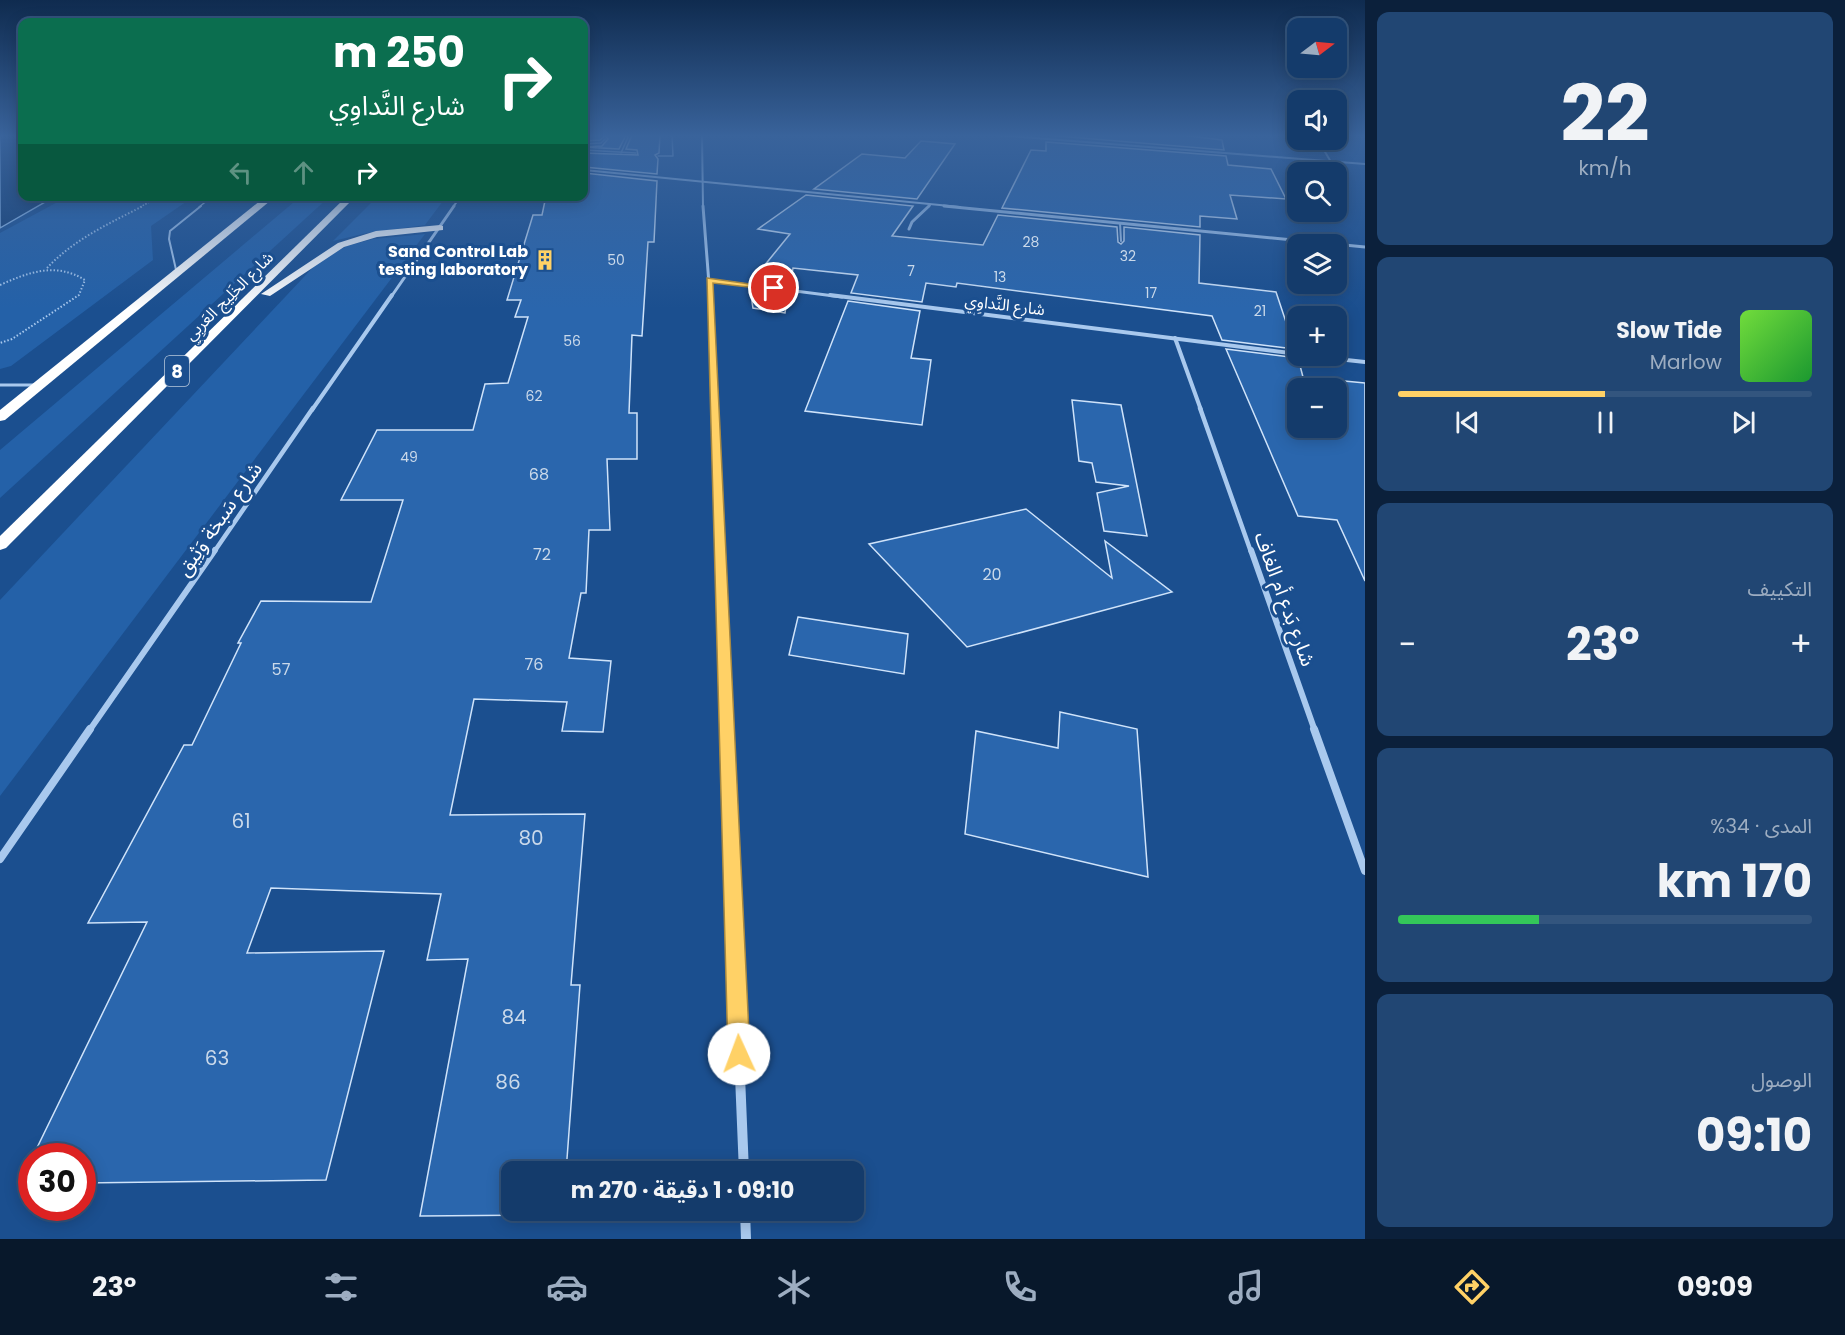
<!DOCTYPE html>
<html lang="ar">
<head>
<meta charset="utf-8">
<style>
  body { margin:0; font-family:Poppins,"Noto Sans Arabic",sans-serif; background:#214673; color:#f1f3f6; direction:rtl; height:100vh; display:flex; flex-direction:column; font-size:22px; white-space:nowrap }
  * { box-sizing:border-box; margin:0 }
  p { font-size:20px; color:#9dadc1 }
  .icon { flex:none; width:33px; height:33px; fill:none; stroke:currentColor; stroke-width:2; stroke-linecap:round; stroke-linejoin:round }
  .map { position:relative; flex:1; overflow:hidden; direction:ltr }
  .panel { display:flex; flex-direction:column; gap:12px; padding:12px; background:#0b203b; width:480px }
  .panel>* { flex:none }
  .top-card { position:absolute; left:18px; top:18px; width:570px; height:183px; border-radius:12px; box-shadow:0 3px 15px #0003,0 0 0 2px #33557e; direction:rtl; background:#0b6e4f; color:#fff; overflow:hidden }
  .needle { width:39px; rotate:74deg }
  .tools { position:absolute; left:1287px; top:18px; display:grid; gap:12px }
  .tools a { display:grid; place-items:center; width:60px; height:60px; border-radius:12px; background:#143b6b; box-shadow:0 3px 15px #0003,0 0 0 2px #33557e; font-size:30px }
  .speed { position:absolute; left:18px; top:1143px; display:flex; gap:12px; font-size:30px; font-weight:700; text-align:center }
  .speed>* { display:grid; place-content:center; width:78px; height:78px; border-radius:50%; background:#143b6b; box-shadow:0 3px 15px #0003,0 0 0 2px #33557e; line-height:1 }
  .speed .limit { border:9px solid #d22; background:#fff; color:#111 }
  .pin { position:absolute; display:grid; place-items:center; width:51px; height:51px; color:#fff; margin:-26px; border:3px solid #fff; border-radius:50%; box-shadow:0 2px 6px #0007 }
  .me { position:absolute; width:66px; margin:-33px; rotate:358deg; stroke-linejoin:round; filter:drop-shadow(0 0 4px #0008) }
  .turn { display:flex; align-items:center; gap:21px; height:126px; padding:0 24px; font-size:27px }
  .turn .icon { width:78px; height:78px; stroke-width:2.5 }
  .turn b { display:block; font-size:42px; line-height:51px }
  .lanes { display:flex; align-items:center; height:57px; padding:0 24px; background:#0003; justify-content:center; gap:30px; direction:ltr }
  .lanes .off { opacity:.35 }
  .big { font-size:45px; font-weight:700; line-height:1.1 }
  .panel .widget { flex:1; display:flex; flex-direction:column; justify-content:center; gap:9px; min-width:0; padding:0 21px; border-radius:12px; background:#214673 }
  .panel .dial { align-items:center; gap:0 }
  .dial b { font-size:78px; line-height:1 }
  .song { display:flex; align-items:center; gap:18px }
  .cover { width:72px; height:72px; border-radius:9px; background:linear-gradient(135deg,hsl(100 70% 55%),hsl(130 70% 35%)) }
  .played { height:6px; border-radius:3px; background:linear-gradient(90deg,#ffd166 50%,#33557e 50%) }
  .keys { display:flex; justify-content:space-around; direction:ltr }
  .heat { display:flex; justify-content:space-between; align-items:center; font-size:33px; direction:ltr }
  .charge { height:9px; border-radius:4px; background:linear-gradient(90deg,#34c759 34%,#33557e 0) }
  .trip { position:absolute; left:501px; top:1161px; width:363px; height:60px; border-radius:12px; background:#143b6b; box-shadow:0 3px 15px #0003,0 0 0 2px #33557e; font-weight:700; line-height:60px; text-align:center; direction:rtl }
  .tab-bar { display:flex; height:96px; justify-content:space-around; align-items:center; background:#08182b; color:#9dadc1 }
  .tab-bar .icon { width:42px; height:42px }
  .tab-bar .selected { color:#ffd166 }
  .tab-bar b { font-size:27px; color:#f1f3f6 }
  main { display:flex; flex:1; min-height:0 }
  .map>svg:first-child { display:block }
  .green { fill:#2461a8 }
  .water { fill:#123a6d; stroke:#9cc4f0; stroke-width:1.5 }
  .building { fill:#2a66ad; stroke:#cfe3fa; stroke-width:1.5; fill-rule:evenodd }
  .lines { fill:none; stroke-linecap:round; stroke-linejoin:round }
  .path-far1 { stroke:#a9c9ee; stroke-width:1.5; stroke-dasharray:1.5 1.5; stroke-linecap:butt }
  .path { stroke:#a9c9ee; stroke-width:2; stroke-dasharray:1.5 2; stroke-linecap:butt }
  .lane-far2 { stroke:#a9c9ee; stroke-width:1.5 }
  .lane-far1 { stroke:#a9c9ee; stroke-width:2 }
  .lane { stroke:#a9c9ee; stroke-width:3 }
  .street-far6 { stroke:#a9c9ee; stroke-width:2 }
  .street-far5 { stroke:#a9c9ee; stroke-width:3 }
  .street-far4 { stroke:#a9c9ee; stroke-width:4 }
  .street-far3 { stroke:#a9c9ee; stroke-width:4.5 }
  .street-far2 { stroke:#a9c9ee; stroke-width:6 }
  .street-far1 { stroke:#a9c9ee; stroke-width:8 }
  .street { stroke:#a9c9ee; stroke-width:10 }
  .highway { fill:#fff; fill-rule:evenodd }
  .route { fill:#ffd166; stroke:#a68842; stroke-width:1.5 }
  .labels { text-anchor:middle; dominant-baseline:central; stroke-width:6; stroke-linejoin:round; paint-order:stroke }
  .far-number-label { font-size:14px; fill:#cad9ea }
  .far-poi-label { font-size:16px; font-weight:bold; fill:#fff; stroke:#1b4f8f; text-anchor:end }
  .far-street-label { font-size:16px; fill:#fff; stroke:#1b4f8f }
  .number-label { font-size:16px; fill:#cad9ea }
  .shield { fill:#1b4f8f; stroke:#bbcadd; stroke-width:1.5 }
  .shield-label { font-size:18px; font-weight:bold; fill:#fff }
  .street-label { font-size:20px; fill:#fff; stroke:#1b4f8f }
  .near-number-label { font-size:20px; fill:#cad9ea }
</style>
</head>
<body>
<main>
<section class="panel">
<div class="widget dial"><b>22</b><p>km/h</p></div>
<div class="widget">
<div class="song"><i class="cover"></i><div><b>Slow Tide</b><p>Marlow</p></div></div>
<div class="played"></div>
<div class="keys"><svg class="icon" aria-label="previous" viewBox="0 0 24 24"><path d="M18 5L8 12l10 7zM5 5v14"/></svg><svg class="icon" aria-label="pause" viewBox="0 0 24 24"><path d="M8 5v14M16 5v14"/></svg><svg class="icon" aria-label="next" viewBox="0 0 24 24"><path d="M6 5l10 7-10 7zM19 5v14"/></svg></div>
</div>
<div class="widget"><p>التكييف</p>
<div class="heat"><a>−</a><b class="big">23°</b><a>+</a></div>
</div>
<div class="widget"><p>المدى · 34%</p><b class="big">170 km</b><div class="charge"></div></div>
<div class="widget"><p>الوصول</p><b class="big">09:10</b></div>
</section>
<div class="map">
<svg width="1365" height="1239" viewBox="0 0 1365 1239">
  <rect width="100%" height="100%" fill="#1b4f8f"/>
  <g class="green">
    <path d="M67 197H193L151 226 153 260 11 366 0 369V233Z"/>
    <path d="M300 197H329L0 498V450Z"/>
    <path d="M377 197H446L425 225 367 233 333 241Z"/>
    <path d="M425 234 0 796V600L318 262 347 246 373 239Z"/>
  </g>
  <path class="water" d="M0 135H22V196L54 197 0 228Z"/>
  <g class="building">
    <path d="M584 135H626L619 149 584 147 602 146 608 139 605 136 600 140 584 141Z"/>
    <path d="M632 135H660L659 153 655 155 658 159 657 174 584 167V153L638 155 637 150 626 149Z"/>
    <path d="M1046 135H1182L1222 140 1224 150Z"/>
    <path d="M921 141 955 144 917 199 814 189 862 154 905 158Z"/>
    <path d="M1046 142 1226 156 1228 165 1271 169 1286 199 1230 195 1237 219 1200 216V227L1002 208 1031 150 1046 151Z"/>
    <path d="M584 173 657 181 654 242H648L642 336 632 335 629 413H637V459H607L610 530H589L586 593H581L569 658 611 661 603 732 562 731 567 702 474 699 450 815 585 814 571 985H580L566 1172H512V1210H563L562 1215 420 1216 468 959 427 960 441 894 271 888 247 953 384 951 326 1180 82 1183V1156H33L147 922 88 923 184 745H192L241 643H238L261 601 371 602 403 500H341L377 430H473L485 384 508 383 528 317H515L521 300H507L533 215H542L546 196H584Z"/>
    <path d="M806 195 913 206 892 236 983 245 998 215 1117 227 1118 242 1121 244 1124 241V227L1200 235 1199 283 1276 292 1295 349 1222 340 1212 316 957 283 956 287 926 283 922 302 851 293 858 275 793 268 790 287 751 282 790 234 758 229Z"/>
    <path d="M750 289 788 294 785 313 753 308Z"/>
    <path d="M848 301 920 311 911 358 931 360 922 425 805 411Z"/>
    <path d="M1226 349 1298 358 1303 377 1365 383V581L1337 520 1298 516ZM1298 388H1336V428H1298Z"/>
    <path d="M1072 400 1121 405 1147 536 1104 531 1097 493 1129 486 1096 482 1092 463 1079 461Z"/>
    <path d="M1026 509 1112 578 1105 541 1172 592 967 647 869 544Z"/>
    <path d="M798 617 908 634 904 674 789 655Z"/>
    <path d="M1060 712 1137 729 1148 877 965 834 976 731 1058 748Z"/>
  </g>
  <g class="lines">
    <path class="path-far1" d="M140 207 161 196"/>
    <g class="path">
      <path d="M47 268C73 240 110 223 143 206"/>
      <path d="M0 285C29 272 56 262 85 280L79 295 12 339 0 343"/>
    </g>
    <g class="lane-far2">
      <path d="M584 144 601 143 605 139"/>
      <path d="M584 150 636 153"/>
      <path d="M621 153 629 135"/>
      <path d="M658 156H673L672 135"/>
      <path d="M199 207 213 196"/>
    </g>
    <g class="lane-far1">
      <path d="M1120 223 1121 241"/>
      <path d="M177 274 169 239 170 231 201 206"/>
    </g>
    <path class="lane" d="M0 385H36"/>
    <g class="street-far6">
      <path d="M702 135 703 207"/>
      <path d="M997 135 1365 164"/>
      <path d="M1318 140 1331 162"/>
      <path d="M584 170 960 207"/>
      <path d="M453 207 461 196"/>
      <path d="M928 207 930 205"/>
    </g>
    <g class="street-far5">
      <path d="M703 206 710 297"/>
      <path d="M944 206 1365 247"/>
      <path d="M909 229 912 222 929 206"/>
      <path d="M709 280 842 297"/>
      <path d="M391 297 454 206"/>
    </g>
    <g class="street-far4">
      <path d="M710 295 714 410"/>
      <path d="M830 295 1298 354"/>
      <path d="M1175 338 1201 410"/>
      <path d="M1310 356 1365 362"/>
      <path d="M312 410 392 295"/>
    </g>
    <g class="street-far3">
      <path d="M714 408 720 552"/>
      <path d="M1200 408 1251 552"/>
      <path d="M214 552 313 408"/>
    </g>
    <g class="street-far2">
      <path d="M720 550 727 731"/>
      <path d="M1251 550 1315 731"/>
      <path d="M89 731 215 550"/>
    </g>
    <g class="street-far1">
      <path d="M727 729 736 956"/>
      <path d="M1314 729 1365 871"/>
      <path d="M0 859 90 729"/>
    </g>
    <g class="street">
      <path d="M735 955 744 1172"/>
      <path d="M745 1210 746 1239"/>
    </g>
    <g class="highway">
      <path d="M266 196H276L5 420 0 421V410Z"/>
      <path d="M347 196H356L6 548 0 550V536Z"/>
      <path d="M440 225 443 226V230L377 237 344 247 270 296 261 294 338 243 376 231Z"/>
    </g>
  </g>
  <linearGradient id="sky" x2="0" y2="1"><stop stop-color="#0f2b4f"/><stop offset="0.44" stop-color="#39639b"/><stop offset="1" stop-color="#39639b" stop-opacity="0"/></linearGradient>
  <rect width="1365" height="309" fill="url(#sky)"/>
  <path class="route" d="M707 278 778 288 774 290 713 283 750 1054 747 1062 739 1065 732 1062 728 1054Z"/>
  <defs>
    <g id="building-bare" transform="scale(1.62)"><path d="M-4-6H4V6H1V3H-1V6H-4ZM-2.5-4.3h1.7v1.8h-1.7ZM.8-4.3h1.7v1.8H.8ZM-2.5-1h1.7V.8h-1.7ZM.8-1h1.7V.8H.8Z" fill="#ffd166" stroke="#1b4f8f" stroke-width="2.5" paint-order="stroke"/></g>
  </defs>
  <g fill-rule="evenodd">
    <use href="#building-bare" x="545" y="260"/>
  </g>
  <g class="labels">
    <g class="far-number-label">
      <text x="1031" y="242">28</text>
      <text x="1128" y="256">32</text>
      <text x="616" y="260">50</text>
      <text x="911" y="271">7</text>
      <text x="1000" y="277">13</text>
      <text x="1151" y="293">17</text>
      <text x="1260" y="311">21</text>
      <text x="572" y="341">56</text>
      <text x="534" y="396">62</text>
      <text x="409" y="457">49</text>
    </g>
    <g class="far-poi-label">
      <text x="528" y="251">Sand Control Lab<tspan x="528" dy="18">testing laboratory</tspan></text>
    </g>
    <g class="far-street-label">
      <text transform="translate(229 296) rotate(-45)">شارع الخَلِيج العَربِي</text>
      <text transform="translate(1005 305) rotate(7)">شارع النَّداوِي</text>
    </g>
    <g class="number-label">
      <text x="539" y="474">68</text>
      <text x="542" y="554">72</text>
      <text x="992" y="574">20</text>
      <text x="534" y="664">76</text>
      <text x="281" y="669">57</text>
    </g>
    <rect class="shield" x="165" y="356" width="24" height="30" rx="4.5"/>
    <g class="shield-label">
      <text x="177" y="371">8</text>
    </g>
    <g class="street-label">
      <text transform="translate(219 519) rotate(-55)">شارع سَبخة وَثِيق</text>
      <text transform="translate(1285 599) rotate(70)">شارع بَدع أم الغاف</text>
    </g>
    <g class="near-number-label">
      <text x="241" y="821">61</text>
      <text x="531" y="838">80</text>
      <text x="514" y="1017">84</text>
      <text x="217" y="1058">63</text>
      <text x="508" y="1082">86</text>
    </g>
  </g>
</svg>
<div class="tools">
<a><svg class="needle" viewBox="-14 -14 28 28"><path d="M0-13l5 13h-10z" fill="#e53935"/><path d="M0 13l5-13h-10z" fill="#9dadc1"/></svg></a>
<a><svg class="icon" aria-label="sound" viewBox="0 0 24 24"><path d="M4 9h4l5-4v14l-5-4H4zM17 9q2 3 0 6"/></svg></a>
<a><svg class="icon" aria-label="search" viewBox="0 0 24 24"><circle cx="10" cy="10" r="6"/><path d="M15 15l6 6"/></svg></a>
<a><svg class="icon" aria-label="layers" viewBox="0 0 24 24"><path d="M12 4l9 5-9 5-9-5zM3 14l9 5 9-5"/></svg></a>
<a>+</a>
<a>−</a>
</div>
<div class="speed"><div class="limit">30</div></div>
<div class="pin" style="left:774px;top:288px;background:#d93025"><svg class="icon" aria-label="arrive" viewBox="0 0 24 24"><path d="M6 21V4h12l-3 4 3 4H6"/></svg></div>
<svg class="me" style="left:739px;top:1054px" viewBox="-20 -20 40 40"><circle r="19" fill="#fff"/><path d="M0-13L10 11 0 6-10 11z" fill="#ffd166"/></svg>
<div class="trip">09:10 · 1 دقيقة · 270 m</div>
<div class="top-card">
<div class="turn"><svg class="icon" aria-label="right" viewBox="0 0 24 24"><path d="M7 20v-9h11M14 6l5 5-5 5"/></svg><div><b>250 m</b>شارع النَّداوِي</div></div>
<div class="lanes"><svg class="icon off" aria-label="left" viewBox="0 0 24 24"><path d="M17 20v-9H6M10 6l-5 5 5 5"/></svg><svg class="icon off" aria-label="ahead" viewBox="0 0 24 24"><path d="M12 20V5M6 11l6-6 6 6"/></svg><svg class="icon" aria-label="right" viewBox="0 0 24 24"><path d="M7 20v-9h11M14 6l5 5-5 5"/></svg></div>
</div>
</div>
</main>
<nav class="tab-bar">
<b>09:09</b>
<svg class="icon selected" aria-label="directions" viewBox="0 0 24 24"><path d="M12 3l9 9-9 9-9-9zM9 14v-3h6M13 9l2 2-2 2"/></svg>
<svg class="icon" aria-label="music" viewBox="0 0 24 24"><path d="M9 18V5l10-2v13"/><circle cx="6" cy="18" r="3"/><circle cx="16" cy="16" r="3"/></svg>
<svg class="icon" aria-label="phone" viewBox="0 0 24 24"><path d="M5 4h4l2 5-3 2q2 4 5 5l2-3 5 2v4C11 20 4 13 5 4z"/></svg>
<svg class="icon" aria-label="climate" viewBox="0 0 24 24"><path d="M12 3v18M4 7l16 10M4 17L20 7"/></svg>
<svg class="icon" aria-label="car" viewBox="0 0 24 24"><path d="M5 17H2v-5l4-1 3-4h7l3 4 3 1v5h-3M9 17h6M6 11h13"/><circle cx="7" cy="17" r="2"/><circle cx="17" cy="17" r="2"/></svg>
<svg class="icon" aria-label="filters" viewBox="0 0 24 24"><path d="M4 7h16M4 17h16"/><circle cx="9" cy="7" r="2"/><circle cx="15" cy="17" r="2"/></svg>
<b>23°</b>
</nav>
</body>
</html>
